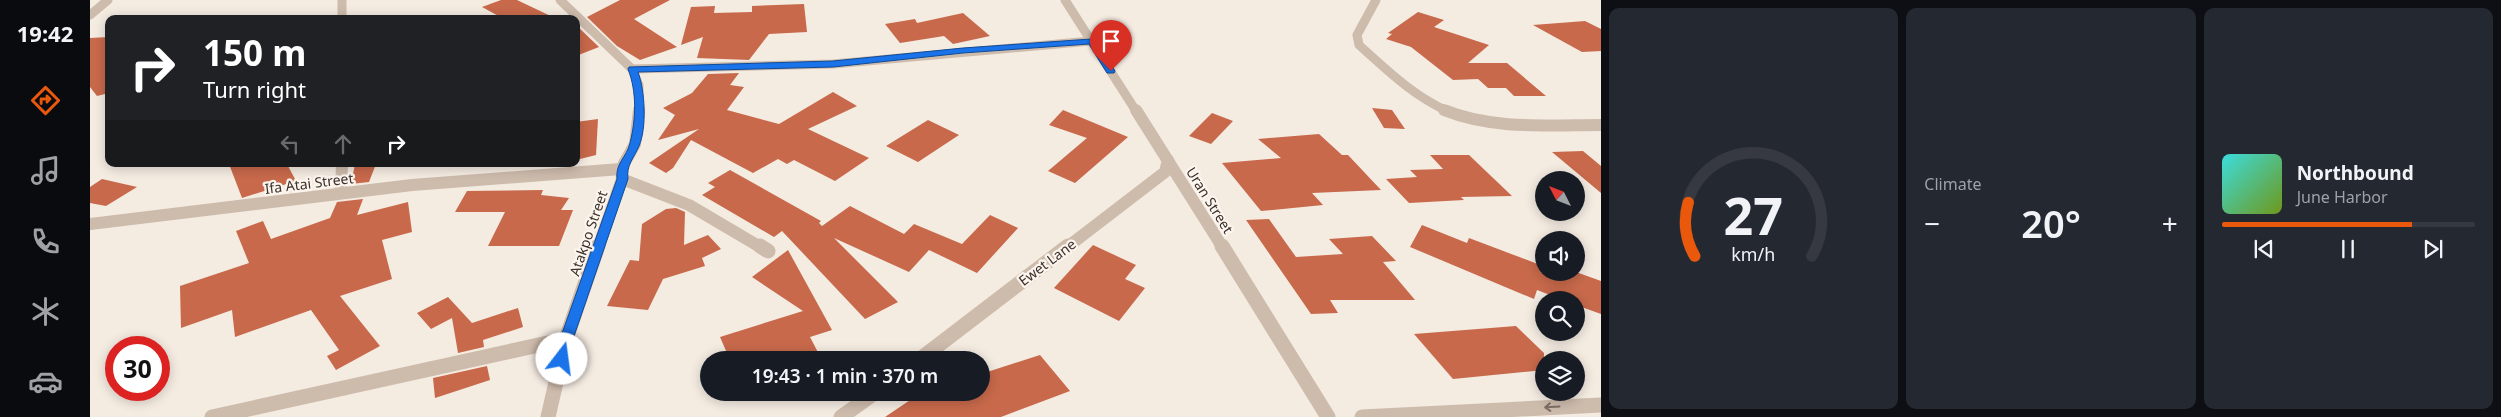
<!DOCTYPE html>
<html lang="en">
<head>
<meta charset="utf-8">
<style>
  body { margin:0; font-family:"Noto Sans",sans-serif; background:#242831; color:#f1f3f6; height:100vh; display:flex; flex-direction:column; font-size:19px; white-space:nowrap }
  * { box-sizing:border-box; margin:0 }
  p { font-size:16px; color:#9ea1a6 }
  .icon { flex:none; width:28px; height:28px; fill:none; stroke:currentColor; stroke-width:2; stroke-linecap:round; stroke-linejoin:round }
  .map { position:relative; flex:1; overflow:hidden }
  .details { display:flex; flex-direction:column; gap:8px; padding:8px; background:#0d0f14; width:900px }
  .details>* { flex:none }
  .top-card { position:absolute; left:15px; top:15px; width:475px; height:152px; border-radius:10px; box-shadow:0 2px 12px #0003; background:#202124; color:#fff; overflow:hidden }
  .needle { width:32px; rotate:312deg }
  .controls { position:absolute; left:1445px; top:171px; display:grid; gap:10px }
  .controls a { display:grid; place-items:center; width:50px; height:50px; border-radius:50%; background:#171b24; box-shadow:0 2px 12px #0003; font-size:25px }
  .speed { position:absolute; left:15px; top:336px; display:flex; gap:10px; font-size:25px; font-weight:700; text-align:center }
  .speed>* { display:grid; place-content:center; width:65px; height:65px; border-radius:50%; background:#171b24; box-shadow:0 2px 12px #0003; line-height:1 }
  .speed .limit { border:8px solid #d22; background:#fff; color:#111 }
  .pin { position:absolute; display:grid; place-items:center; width:42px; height:42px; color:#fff; margin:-51px -21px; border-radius:50% 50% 50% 0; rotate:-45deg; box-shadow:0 0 5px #0007 }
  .pin .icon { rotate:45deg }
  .me { position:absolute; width:55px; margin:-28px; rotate:15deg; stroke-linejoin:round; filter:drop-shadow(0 0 4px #0008) }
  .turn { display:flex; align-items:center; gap:18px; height:105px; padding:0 15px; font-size:22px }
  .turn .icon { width:65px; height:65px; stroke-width:2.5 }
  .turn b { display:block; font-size:35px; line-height:42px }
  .lanes { display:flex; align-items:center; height:48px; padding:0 15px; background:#0003; justify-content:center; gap:25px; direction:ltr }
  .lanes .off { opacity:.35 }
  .big { font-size:38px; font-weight:600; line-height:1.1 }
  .details .widget { flex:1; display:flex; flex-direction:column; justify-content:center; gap:8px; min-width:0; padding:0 18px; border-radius:10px; background:#242831 }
  .details .dial { align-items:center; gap:0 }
  .dial svg { height:130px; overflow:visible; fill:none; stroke:#363941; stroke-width:7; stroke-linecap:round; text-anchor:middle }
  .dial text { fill:#f1f3f6; stroke:none }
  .song { display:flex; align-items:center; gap:15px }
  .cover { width:60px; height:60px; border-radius:8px; background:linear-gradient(135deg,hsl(180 70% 55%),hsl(80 70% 35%)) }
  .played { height:5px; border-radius:2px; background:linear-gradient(90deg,#ea580c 75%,#363941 75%) }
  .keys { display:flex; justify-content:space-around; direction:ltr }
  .heat { display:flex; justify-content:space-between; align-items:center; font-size:28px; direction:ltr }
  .details .tiles { flex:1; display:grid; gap:8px; grid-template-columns:repeat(3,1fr) }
  .trip { position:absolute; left:610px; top:351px; width:290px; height:50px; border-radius:25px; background:#171b24; box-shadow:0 2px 12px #0003; font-weight:600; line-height:50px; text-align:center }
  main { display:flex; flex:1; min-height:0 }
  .menu { display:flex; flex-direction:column; width:90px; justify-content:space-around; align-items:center; background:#090b0e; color:#9ea1a6 }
  .menu .icon { width:35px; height:35px }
  .menu .on { color:#ea580c }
  .menu b { font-size:22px; color:#f1f3f6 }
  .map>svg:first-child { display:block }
  .building { fill:#c8694b }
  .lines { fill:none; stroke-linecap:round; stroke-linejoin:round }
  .minor-far2 { stroke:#cdbbac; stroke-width:9 }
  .minor-far1 { stroke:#cdbbac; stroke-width:12 }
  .minor { stroke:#cdbbac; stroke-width:15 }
  .oneway { stroke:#7d6f65 }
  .route { fill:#1a73e8; stroke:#114b97 }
  .labels { text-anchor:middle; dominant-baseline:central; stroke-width:4.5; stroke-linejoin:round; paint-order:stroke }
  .street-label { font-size:14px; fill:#3b302b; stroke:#fbf5ee }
</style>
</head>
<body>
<main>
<nav class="menu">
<b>19:42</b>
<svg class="icon on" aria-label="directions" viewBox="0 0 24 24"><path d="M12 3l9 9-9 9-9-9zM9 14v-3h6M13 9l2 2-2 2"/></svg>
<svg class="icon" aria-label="music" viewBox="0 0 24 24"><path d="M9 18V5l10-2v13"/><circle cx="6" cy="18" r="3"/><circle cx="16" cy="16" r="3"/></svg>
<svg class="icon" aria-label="phone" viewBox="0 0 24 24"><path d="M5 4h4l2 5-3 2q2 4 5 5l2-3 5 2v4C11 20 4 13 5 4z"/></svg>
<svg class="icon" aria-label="climate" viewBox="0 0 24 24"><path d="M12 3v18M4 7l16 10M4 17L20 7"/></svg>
<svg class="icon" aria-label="car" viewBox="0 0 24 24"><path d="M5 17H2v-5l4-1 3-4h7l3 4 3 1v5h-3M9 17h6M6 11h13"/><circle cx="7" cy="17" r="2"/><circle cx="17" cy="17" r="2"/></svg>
</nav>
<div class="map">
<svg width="1511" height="417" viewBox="0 0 1511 417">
  <rect width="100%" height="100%" fill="#f4ebe1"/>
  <g class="building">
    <path d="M411 0H427L467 19H414L392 7Z"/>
    <path d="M530 0H580L544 19 587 47 550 60 527 46 497 17Z"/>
    <path d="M714 4 717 32 679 34 659 60 607 58 613 37 591 45 601 7 625 6 624 13 662 12V6Z"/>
    <path d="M1328 12 1354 20 1344 27 1399 45 1378 63H1417L1456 96H1424L1416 88H1398L1388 79 1363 80 1321 47 1296 39 1302 34 1298 33Z"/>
    <path d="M873 13 900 36 863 44 854 36 810 43 795 24 825 19 827 23Z"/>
    <path d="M1495 21 1511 29V51L1492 52 1443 25Z"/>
    <path d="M486 25 509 47 486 56Z"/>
    <path d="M19 37V93L7 96 0 87V38Z"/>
    <path d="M649 73 640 85 654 87 637 110 689 124 743 92 767 106 718 129 779 158 745 181 704 160 697 164 688 159 663 173 601 140 583 168 576 173 559 163 609 129 568 140 585 115 573 108 602 93 618 74Z"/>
    <path d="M1282 108 1302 110 1315 129 1294 128Z"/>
    <path d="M973 110 1038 137 985 183 958 171 997 138 959 125Z"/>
    <path d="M1122 113 1143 121 1121 144 1099 136Z"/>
    <path d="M508 119 506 155 486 160V122Z"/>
    <path d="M838 120 869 135 828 162 796 146Z"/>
    <path d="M1229 134 1252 155H1258L1291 190 1222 193 1233 205 1171 211 1132 163 1191 158 1168 139Z"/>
    <path d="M1493 151 1511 166V193L1462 152Z"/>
    <path d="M1340 155H1379L1422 196 1371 197 1374 200 1319 203 1296 179 1327 177 1320 170 1353 169Z"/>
    <path d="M139 164H197L206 181 152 198Z"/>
    <path d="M265 164H286L279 182 261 184Z"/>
    <path d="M640 170 731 221 729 223 732 226 760 206 814 234 824 224 872 244 900 215 928 228 887 273 839 250 819 272 744 238 808 302 775 319 692 231 684 237 612 195 625 187 618 183Z"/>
    <path d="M12 179 47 187 16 206 0 203V187Z"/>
    <path d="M453 190 451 195 479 198 471 210H483L469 246H398L415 212H365L377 191Z"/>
    <path d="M273 199 267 215 318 202 322 232 292 240 302 279 250 296 290 346 246 370 237 356 249 350 221 310 145 337 142 310 91 328 90 286 159 263 146 231 173 221 181 239 240 218 247 202Z"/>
    <path d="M586 208 595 212 594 245 618 235 631 249 612 258 615 266 573 279 558 310 517 306 540 260 549 261 552 224 576 209Z"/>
    <path d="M1179 219 1206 257 1253 254 1239 239 1282 236 1306 261 1293 262 1325 300H1240L1248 313 1221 314 1156 220Z"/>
    <path d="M1332 225 1377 243 1379 238 1453 266 1451 273 1486 272 1511 281V314L1486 305V300H1473L1447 290 1444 299 1320 247Z"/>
    <path d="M1003 245 1046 265 1035 279 1055 288 1029 321 964 288Z"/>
    <path d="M698 250 742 330 720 337 732 360H640L630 337 713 311 662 277Z"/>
    <path d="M358 297 382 323 428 308 433 327 393 340 394 347 368 353 362 318 341 329 327 313Z"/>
    <path d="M1426 326 1454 353V370L1363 379 1324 334Z"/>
    <path d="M950 355 980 391 911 417H795L832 392H891V374Z"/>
    <path d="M397 366 400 380 345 398 343 378Z"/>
  </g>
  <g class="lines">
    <g class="minor-far2">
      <path d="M252 0V19"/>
      <path d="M470 0 542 69 549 85V111"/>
      <path d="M975 0 1046 111"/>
      <path d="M1286 0 1267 35 1269 45C1297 70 1322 95 1357 111"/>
      <path d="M0 15 18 0"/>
      <path d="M542 69 743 64 1001 41"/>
    </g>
    <g class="minor-far1">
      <path d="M1046 110 1133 248"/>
      <path d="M1354 110C1403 130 1459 125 1511 125"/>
      <path d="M532 179 599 205 672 248"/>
      <path d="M251 193 252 164"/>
      <path d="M0 224 322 185 531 169"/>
      <path d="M508 248 532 179 531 169 545 144 549 110"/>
      <path d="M976 248 1075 172 1078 160"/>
    </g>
    <g class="minor">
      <path d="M670 246 678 251"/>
      <path d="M1132 246 1238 417"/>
      <path d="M829 360 978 246"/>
      <path d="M122 417 476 339"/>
      <path d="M458 417 476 339 508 246"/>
      <path d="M751 417 786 392"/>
      <path d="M1272 417 1511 405"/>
    </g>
  </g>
  <defs><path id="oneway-shaft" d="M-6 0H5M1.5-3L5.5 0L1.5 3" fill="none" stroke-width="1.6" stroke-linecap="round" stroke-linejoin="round" transform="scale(1.25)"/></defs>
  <use class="oneway" href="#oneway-shaft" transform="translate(1462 407) rotate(177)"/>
  <path class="route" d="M1001 39 1006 41 1025 71 1024 73H1017L999 44 873 53 743 67 548 72C555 90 557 128 549 146 544 158 536 165 538 179L483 339 477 362H467L465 359 470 339 527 179C525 163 537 157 540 143 546 119 547 92 538 69L539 67 743 61 873 48Z"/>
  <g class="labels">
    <g class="street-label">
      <text transform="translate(219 183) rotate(-7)">Ifa Atai Street</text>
      <text transform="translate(1120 200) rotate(58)">Uran Street</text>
      <text transform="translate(498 233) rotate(-71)">Atakpo Street</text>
      <text transform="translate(957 262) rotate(-37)">Ewet Lane</text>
    </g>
  </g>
</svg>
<div class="controls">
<a><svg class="needle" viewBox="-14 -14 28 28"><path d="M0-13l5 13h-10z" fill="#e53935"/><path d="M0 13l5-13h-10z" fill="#9ea1a6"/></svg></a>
<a><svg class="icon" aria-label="sound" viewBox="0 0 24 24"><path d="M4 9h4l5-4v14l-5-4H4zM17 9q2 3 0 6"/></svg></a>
<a><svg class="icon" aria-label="search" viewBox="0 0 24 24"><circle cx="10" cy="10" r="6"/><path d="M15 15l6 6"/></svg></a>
<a><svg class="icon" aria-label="layers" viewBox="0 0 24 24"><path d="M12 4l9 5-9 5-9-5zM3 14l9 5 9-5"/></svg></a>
</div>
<div class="speed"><div class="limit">30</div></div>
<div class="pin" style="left:1021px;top:71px;background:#d93025"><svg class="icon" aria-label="arrive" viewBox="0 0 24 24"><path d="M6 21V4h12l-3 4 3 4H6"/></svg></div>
<svg class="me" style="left:472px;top:359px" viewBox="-20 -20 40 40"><circle r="19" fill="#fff"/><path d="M0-13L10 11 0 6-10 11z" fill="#1a73e8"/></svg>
<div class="trip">19:43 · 1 min · 370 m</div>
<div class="top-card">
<div class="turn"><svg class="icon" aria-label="right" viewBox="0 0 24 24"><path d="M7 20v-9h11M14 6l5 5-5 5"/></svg><div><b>150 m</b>Turn right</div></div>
<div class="lanes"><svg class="icon off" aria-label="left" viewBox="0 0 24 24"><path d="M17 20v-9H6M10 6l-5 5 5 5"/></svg><svg class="icon off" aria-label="ahead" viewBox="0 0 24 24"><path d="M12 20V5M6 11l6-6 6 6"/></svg><svg class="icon" aria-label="right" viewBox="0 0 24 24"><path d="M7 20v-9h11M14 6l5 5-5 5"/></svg></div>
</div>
</div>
<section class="details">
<div class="tiles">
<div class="widget dial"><svg viewBox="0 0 100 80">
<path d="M14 69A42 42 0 1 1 86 69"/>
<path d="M14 69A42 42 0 0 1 10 36" stroke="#ea580c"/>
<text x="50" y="56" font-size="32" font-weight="700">27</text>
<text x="50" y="72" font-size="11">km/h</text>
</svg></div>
<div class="widget"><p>Climate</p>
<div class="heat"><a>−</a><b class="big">20°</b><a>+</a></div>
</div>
<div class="widget">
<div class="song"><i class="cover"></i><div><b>Northbound</b><p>June Harbor</p></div></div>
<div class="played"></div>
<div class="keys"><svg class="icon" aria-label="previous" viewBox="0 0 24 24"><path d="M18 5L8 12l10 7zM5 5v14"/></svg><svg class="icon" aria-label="pause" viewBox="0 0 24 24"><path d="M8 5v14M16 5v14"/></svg><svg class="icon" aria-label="next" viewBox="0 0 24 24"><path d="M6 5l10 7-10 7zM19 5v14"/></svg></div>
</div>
</div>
</section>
</main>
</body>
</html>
